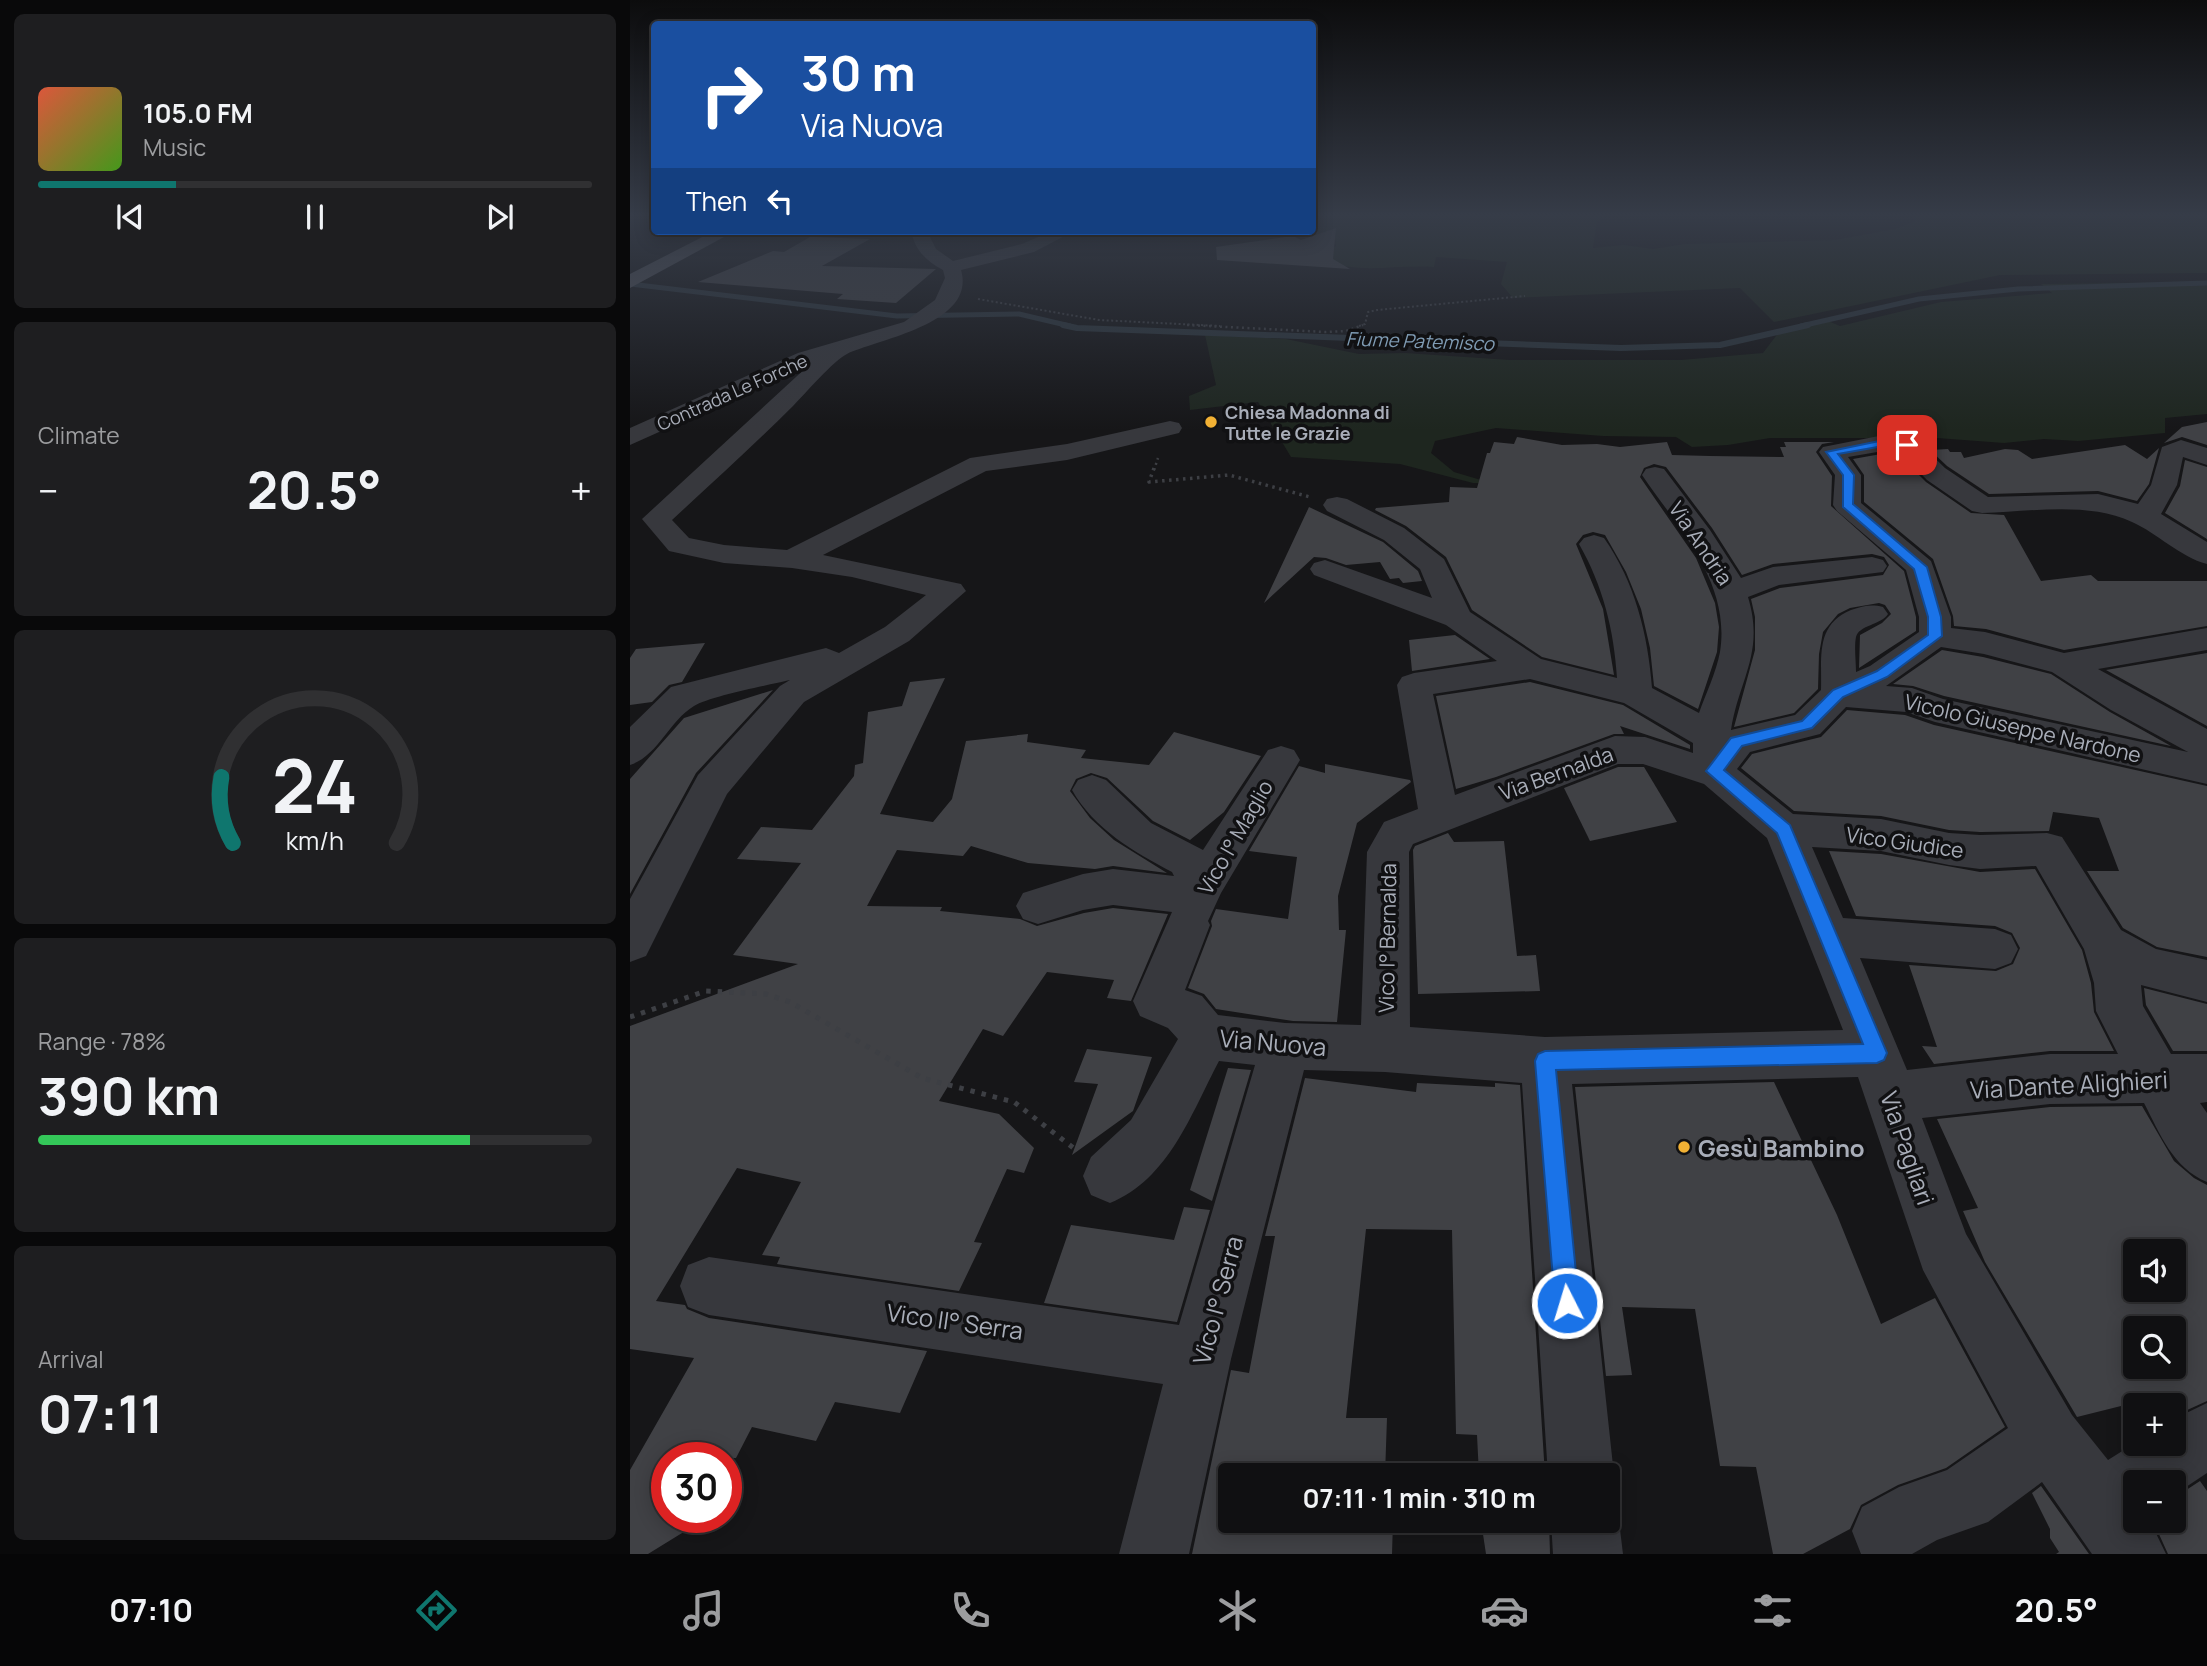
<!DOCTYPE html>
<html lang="en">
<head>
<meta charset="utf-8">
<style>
  body { margin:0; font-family:Manrope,sans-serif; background:#1e1e20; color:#f1f3f6; height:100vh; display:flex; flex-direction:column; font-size:26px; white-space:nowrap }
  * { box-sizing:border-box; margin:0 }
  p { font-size:23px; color:#9c9d9f }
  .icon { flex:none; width:38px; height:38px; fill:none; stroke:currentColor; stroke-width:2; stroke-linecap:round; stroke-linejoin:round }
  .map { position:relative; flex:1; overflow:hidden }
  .details { display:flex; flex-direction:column; gap:14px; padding:14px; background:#09090a; width:630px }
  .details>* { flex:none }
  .top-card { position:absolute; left:21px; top:21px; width:665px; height:214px; border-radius:7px; box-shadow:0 4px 18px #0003,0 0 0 2px #303032; background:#1a4fa0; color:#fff; overflow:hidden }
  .tools { position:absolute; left:1493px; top:1239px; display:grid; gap:14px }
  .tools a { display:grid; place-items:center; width:63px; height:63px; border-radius:7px; background:#101012; box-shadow:0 4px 18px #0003,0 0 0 2px #303032; font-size:35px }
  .speed { position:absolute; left:21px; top:1442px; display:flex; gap:14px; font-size:35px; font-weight:700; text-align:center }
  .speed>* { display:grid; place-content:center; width:91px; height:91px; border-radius:50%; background:#101012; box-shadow:0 4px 18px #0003,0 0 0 2px #303032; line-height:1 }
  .speed .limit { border:10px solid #d22; background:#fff; color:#111 }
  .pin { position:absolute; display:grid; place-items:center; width:60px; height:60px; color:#fff; margin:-30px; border-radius:14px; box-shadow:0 4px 10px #0006 }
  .me { position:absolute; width:77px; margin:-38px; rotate:355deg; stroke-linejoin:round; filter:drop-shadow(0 0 5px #0008) }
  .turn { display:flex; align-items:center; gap:24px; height:147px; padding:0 35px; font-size:32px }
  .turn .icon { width:91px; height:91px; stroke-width:2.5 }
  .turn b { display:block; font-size:49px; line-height:60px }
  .then { display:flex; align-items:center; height:66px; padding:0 35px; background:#0003; gap:14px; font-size:26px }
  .big { font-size:52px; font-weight:700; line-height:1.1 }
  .details .card { flex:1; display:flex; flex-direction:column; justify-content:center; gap:10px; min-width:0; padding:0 24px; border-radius:10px; background:#1e1e20 }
  .details .dial { align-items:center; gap:0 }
  .dial svg { height:182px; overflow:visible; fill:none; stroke:#303032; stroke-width:7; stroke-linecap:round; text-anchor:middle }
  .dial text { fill:#f1f3f6; stroke:none }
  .song { display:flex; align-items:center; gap:21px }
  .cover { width:84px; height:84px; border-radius:10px; background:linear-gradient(135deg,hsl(10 70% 55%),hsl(100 70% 35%)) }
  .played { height:7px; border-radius:4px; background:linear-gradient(90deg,#0f766e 25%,#303032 25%) }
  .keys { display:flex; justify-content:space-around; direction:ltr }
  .heat { display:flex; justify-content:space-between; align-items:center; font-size:38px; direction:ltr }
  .charge { height:10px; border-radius:5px; background:linear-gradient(90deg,#34c759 78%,#303032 0) }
  .trip { position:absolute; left:588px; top:1463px; width:402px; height:70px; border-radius:7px; background:#101012; box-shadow:0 4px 18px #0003,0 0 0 2px #303032; font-weight:700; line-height:70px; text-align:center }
  .dock { display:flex; height:112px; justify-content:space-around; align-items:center; background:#060607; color:#9c9d9f }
  .dock .icon { width:49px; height:49px }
  .dock .on { color:#0f766e }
  .dock b { font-size:32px; color:#f1f3f6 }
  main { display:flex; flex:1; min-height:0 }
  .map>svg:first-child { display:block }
  .green { fill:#1e261f }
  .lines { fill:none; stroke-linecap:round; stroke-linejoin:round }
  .stream-far1 { stroke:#2c353c; stroke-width:5 }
  .stream { stroke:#2c353c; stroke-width:6 }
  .building { fill:#404145; fill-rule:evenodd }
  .path-far3 { stroke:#3d3f44; stroke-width:2; stroke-dasharray:2 2.5; stroke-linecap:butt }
  .path-far2 { stroke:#3d3f44; stroke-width:2.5; stroke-dasharray:2 3.5; stroke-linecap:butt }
  .path-far1 { stroke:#3d3f44; stroke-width:3.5; stroke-dasharray:2.5 4.5; stroke-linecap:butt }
  .path { stroke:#3d3f44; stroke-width:5; stroke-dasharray:4.5 7; stroke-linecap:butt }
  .minor { fill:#37383d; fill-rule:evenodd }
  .major { fill:#53555c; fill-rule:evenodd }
  .route { fill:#1a73e8; stroke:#114b97; stroke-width:2 }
  .poi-dot { fill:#f2b134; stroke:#111113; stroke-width:2.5 }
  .labels { text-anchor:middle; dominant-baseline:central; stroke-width:7; stroke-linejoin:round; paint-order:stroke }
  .far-street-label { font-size:18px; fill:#a8adb8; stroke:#111113 }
  .far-poi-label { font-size:18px; font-weight:bold; fill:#a8adb8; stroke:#111113; text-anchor:start }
  .far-water-label { font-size:19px; font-style:italic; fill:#7f9bb3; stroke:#111113 }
  .street-label { font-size:21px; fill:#a8adb8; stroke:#111113 }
  .near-street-label { font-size:24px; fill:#a8adb8; stroke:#111113 }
  .near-poi-label { font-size:24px; font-weight:bold; fill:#a8adb8; stroke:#111113; text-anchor:start }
</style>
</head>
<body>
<main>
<section class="details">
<div class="card">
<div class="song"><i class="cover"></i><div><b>105.0 FM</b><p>Music</p></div></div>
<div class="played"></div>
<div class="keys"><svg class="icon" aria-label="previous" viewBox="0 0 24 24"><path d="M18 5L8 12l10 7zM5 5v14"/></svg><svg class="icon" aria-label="pause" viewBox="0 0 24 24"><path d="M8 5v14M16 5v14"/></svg><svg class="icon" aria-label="next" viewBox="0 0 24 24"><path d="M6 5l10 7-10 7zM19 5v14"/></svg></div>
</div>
<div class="card"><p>Climate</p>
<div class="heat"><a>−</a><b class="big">20.5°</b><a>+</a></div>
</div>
<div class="card dial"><svg viewBox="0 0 100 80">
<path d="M14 69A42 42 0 1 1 86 69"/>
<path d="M14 69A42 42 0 0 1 9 40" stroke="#0f766e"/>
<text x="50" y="56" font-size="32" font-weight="700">24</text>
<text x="50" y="72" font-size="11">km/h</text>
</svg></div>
<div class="card"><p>Range · 78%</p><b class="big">390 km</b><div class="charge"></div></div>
<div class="card"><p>Arrival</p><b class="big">07:11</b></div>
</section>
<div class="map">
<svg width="1577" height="1554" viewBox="0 0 1577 1554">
  <rect width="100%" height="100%" fill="#161618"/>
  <g class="green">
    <path d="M683 213H978L967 221 963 248 994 245 1023 249 1055 244 1205 240 1265 229 1285 221 1283 213H1577V273L1370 275 1144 322 1110 288 883 298 871 284 877 262 806 257 804 267C764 264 726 276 689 258L706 246 705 238 686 235Z"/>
    <path d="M1577 282V414L1535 418V433L1448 441 1414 439 1374 443 1307 438H1140L1098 445 1062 447 1046 437 973 436 866 428 805 441 801 453 824 472 861 483H843L770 464 661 457 628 402 560 410 559 396 586 385 575 335 656 339 729 354 775 353 880 360H1051L1133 353 1149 332 1193 319 1210 326 1311 302 1422 293 1411 284Z"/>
  </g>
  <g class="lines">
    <g class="stream-far1">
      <path d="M0 284 267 316 389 314 440 326"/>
      <path d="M1171 326 1289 299 1388 289 1577 283"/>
    </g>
    <path class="stream" d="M433 325 447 328 991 348 1090 345 1178 325"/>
  </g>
  <g class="building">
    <path d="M706 228 703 259 720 269 587 260 586 247 663 236 671 240Z"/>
    <path d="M180 237 240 239 192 266 306 269 266 303 207 299 213 294 68 282 143 251 154 252Z"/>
    <path d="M1577 422V445L1552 437 1534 443 1552 427Z"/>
    <path d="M887 437 932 445 967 444 990 447 1037 442 1042 455 1080 456 1154 457 1150 447H1156L1154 442H1204L1192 444 1186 452 1202 476 1201 506 1274 571 1286 617V631L1229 668 1230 635 1252 623 1261 614 1255 605 1249 603 1220 608 1208 614 1193 632 1189 654 1188 689 1164 713 1104 727 1125 650V617L1121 599 1150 588 1253 575 1259 565 1254 557 1242 554 1143 564 1112 575 1082 528 1036 467 1024 464 1014 468 1010 477 1066 558 1085 603 1089 627 1087 652 1068 709 1024 686 1020 648 1011 609 996 572 975 535 963 532 953 535 946 544 973 609 984 675 912 657 842 610 816 557 776 526 745 510 746 508 819 502 820 487 847 488 857 453H860L864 442 884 444Z"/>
    <path d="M1495 445 1517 459 1529 448 1519 484 1507 501 1468 491 1359 494 1317 466 1300 450 1318 449 1320 452H1331L1334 458 1375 449 1388 450 1402 459Z"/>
    <path d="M1251 454H1268L1296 482 1341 513 1374 515 1411 581 1461 575 1468 581H1577V626L1434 650 1356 629 1324 626 1323 616 1303 559 1234 502V475L1223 459Z"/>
    <path d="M1555 460 1577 467V539L1535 513 1550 486Z"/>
    <path d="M679 507 753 542 788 571 792 581 773 583 769 578 760 579 750 562 716 565 696 558 684 557 634 603Z"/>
    <path d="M825 635 860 659 782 671 779 640Z"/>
    <path d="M75 643 52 682 39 685 22 702 0 705V658L6 649Z"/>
    <path d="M1312 650 1353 657 1421 674 1480 712 1541 746 1314 696 1283 686 1263 684Z"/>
    <path d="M1577 653V726L1476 670Z"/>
    <path d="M315 678 250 814 303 822 322 799 336 741 398 734 397 742 456 750 451 758 519 765 544 732 631 756 594 812 560 840 523 821 477 778 461 773 446 779 440 791 460 818 484 840 537 873 483 866 465 869 398 863 341 846 333 856 267 850 237 906 312 907 310 911 390 919 407 926 454 913 483 908 538 914 501 1001 477 998 484 980 417 972 373 1036 353 1029 309 1101 369 1114 404 1148 394 1173 377 1169 344 1242 352 1243 329 1291 147 1264 150 1257 132 1255 171 1182 107 1168 26 1301 55 1305 57 1309 79 1318 297 1351 270 1413 205 1402 186 1441 122 1427 106 1458H37V1517H78L18 1554H0V1470L64 1358 0 1349V1026L168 964 103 955 171 863 107 859 131 827 182 830 224 776 225 765 233 763 238 712 272 706 280 682Z"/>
    <path d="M900 682 993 705 1060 745V749L990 726 994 734H984L866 777 826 789 806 696Z"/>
    <path d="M143 690 66 773 0 894V779L54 718Z"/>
    <path d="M1217 710 1275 715 1304 725 1577 786V957L1527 947 1493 928 1457 871H1489L1469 818 1423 812 1419 831 1350 832 1319 830 1251 816 1164 811 1111 768 1122 754 1191 737Z"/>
    <path d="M695 764 780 780 781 782 727 823 708 896 709 930H716L707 1022 663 1021 586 1009 574 994 558 988 582 926 581 921 586 909 658 919 667 857 619 851 669 766 695 773Z"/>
    <path d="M988 767H1014L1047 822 960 841 934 788Z"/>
    <path d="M818 833 824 842 874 841 887 956 906 955 910 991 788 994 783 850 785 846Z"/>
    <path d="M1199 851 1251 854 1350 872 1405 869 1452 950 1461 983 1464 1012 1484 1051H1420L1304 1064 1292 1046 1307 1047 1279 965 1366 971 1383 964 1390 948 1382 933 1365 926 1226 916Z"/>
    <path d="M1514 988 1577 1004V1051H1543L1516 1005Z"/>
    <path d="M457 1049 522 1057 503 1111 442 1155 468 1084 444 1082Z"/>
    <path d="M598 1068 621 1070 582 1201 560 1190Z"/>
    <path d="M675 1078 786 1092 787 1083 865 1087V1083L890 1085 915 1475H849L847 1435 826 1434 822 1230 736 1229 716 1418H757L755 1475H600V1521H763L762 1554H562L601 1370 619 1373 645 1236H635Z"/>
    <path d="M1144 1082 1207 1215 1251 1324 1305 1298 1375 1427 1316 1468 1268 1485 1231 1505 1220 1529 1173 1554H1143L1126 1467 1090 1466 1065 1309 992 1307 1002 1375 976 1376 945 1087Z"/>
    <path d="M1512 1106 1544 1161 1564 1178 1577 1185V1401L1544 1416V1405H1495L1447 1417 1355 1262 1333 1211 1348 1208 1307 1119 1420 1107ZM1505 1251H1544V1290H1505ZM1505 1328H1544V1367H1505Z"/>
    <path d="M554 1207 580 1210 547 1322 414 1303 441 1225 544 1240Z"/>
    <path d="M1570 1481 1577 1491V1554H1538L1523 1521H1544V1498Z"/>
    <path d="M1411 1486 1459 1554H1426L1429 1552 1420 1538V1529L1402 1493Z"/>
    <path d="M851 1521H919L920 1554H856Z"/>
  </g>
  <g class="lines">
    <g class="path-far3">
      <path d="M348 299 469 320 590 326"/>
      <path d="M729 326 735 324 738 312 747 310 895 296"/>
    </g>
    <g class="path-far2">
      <path d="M557 325 696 332 716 331 733 325"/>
      <path d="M524 470 528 458"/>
    </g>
    <path class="path-far1" d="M524 468 519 482 599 475 680 497"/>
    <path class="path" d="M0 1017 76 991 136 994 160 1002 292 1078 384 1102 446 1150"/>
    <g class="minor">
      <path d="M281 231H297L306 249 323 261 392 244 422 231H444L404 252 331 270C347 324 248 339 217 354 204 360 175 394 163 406 124 445 83 482 42 520L59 538 94 545 157 550 340 458 437 444 540 421 549 423 552 428 549 433 437 460 356 471 193 555 331 584 336 591 279 641 174 702 97 794 16 956 0 962V899L68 775 150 686 160 680C139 685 80 696 64 706 39 721 28 756 0 765V727L41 687 196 648 209 653 255 627 296 595 222 577 162 568 94 563 39 551 12 519 179 365 0 445V428L168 353 274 322 305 300 315 278 313 270C296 261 285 250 281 231Z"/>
      <path d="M1259 434 1286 440 1315 468 1358 497 1468 494 1508 504 1521 485 1532 447 1551 440 1577 448V465L1553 457 1547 485 1531 514 1577 542V564C1550 557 1527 533 1502 522 1457 501 1400 512 1352 513L1342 511 1297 480 1269 451 1259 450 1218 457 1231 475V503L1301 561 1321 617V628L1355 632 1434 653 1577 628V650L1468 669 1577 729V784L1305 722 1276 712 1216 707 1190 734 1120 752 1107 769 1163 814 1251 819 1319 833 1350 835 1417 833 1432 837 1491 930 1526 949 1577 960V1002L1511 985 1513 1006 1541 1054H1577V1102L1570 1103 1577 1113V1182C1543 1168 1530 1134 1514 1103L1420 1104 1292 1118 1336 1234 1442 1415 1478 1460 1505 1443 1544 1444V1419L1577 1403V1473L1544 1495V1482H1505V1521H1520L1536 1554H1462L1412 1482 1358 1522 1307 1540 1282 1554H1231L1222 1531 1232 1507 1269 1487 1317 1470 1378 1428 1293 1270 1228 1077 942 1084 984 1475 978 1489V1475H918L892 1083 755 1072 674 1070 601 1359 559 1554H489L533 1384 79 1315 58 1307 50 1286 58 1265 79 1257 549 1325 625 1065 589 1061C561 1114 539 1179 480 1203L461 1195 453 1176 461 1157 501 1120 548 1039 538 1028 510 1016 503 1001 542 912 483 905 453 910 408 924 393 919 386 906 393 893 453 874 483 869 544 876 542 872C504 852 464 829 442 790L448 780 462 775 476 780 521 823 573 850 638 750 651 746 664 750 670 760 591 893 578 921 580 925 555 990 572 996 588 1015 655 1023 731 1025 737 852 754 822 788 809 767 685 772 677 784 673 867 661 816 625 684 575 680 569 684 563 695 560 802 598 790 569 754 540 697 511 693 505 697 499 707 497 717 499 774 528 814 559 840 612 911 659 987 678C984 630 973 586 949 544L954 538 964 535 974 538C1005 582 1018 635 1022 688L1069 713C1076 693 1086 673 1090 652 1101 582 1048 528 1012 475L1016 469 1025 467 1034 469 1080 530 1111 578 1143 567 1242 557 1253 560 1257 566 1253 572 1149 585 1118 597C1135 653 1109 679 1101 730L1165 715 1191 690C1192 657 1185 625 1221 610 1233 606 1241 604 1253 607L1258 614C1251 625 1229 625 1226 637 1224 647 1226 661 1226 672L1240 666 1289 632V617L1276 570 1207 511 1203 505 1205 475 1189 452 1193 447ZM1311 647 1354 654 1422 672 1481 710 1558 752 1313 699 1282 688 1256 686ZM900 679 994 703 1063 743V753L1015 737 985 736 825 795 803 694ZM988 764H1013L1074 784 1137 838 1213 1030 915 1037 780 1027 779 852 783 844ZM1182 847 1251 851 1319 865 1350 869 1406 866 1454 949 1464 983 1466 1011 1488 1054H1420L1277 1070 1230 958 1365 969 1381 963 1388 949 1381 935 1365 929 1213 918Z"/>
      <path d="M979 1497 989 1521 993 1554H923L921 1521H978Z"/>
    </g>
    <path class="major" d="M84 231H105L0 288V274Z"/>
  </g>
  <linearGradient id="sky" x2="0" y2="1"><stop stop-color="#0c0c0d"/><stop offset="0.5" stop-color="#363c48"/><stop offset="1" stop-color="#363c48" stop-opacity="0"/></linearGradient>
  <rect width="1577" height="430" fill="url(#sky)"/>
  <path class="route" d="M1259 439 1282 445 1277 449 1259 445 1208 454 1224 475 1223 504 1297 567 1311 617 1312 636 1257 677 1213 697 1182 728 1112 746 1094 770 1160 825 1257 1053 1254 1060 1247 1063 926 1070 949 1303 946 1311 937 1315 928 1311 925 1303 905 1061 908 1054 915 1051 1233 1044 1147 833 1076 771 1101 738 1172 721 1203 690 1247 671 1298 635V617L1284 569 1213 507V475L1196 452Z"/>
  <g class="poi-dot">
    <circle cx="581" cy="422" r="7"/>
    <circle cx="1054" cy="1147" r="7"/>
  </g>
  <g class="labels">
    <g class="far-street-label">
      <text transform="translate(102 392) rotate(-24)">Contrada Le Forche</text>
    </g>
    <g class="far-poi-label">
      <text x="595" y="412">Chiesa Madonna di<tspan x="595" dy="21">Tutte le Grazie</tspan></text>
    </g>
    <g class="far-water-label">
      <text transform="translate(790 341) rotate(2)">Fiume Patemisco</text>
    </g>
    <g class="street-label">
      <text transform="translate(1071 543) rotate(56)">Via Andria</text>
      <text transform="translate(1393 728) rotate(13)">Vicolo Giuseppe Nardone</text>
      <text transform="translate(926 773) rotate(-20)">Via Bernalda</text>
      <text transform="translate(605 837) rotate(-60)">Vico I° Maglio</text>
      <text transform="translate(1275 842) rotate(8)">Vico Giudice</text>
      <text transform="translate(757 938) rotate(-89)">Vico I° Bernalda</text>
    </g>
    <g class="near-street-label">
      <text transform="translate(643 1042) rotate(5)">Via Nuova</text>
      <text transform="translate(1439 1084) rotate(-3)">Via Dante Alighieri</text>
      <text transform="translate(1278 1148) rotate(71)">Via Pagliari</text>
      <text transform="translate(587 1300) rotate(-75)">Vico I° Serra</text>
      <text transform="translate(325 1321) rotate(8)">Vico II° Serra</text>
    </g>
    <g class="near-poi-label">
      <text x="1068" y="1147">Gesù Bambino</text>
    </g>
  </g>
</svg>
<div class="tools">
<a><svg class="icon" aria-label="sound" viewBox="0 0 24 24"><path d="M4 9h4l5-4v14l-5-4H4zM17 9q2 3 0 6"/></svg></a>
<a><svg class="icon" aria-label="search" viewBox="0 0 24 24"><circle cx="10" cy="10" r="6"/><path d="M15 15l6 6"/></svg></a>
<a>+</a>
<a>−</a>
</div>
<div class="speed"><div class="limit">30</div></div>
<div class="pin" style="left:1277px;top:445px;background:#d93025"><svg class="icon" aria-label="arrive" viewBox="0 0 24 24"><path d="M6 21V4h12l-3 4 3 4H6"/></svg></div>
<svg class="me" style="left:937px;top:1303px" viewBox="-20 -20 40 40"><circle r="17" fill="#1a73e8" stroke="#fff" stroke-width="3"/><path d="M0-11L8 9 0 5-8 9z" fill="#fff"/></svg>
<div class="trip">07:11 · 1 min · 310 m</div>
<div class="top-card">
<div class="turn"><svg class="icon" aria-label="right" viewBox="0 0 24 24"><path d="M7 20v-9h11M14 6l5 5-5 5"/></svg><div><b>30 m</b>Via Nuova</div></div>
<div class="then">Then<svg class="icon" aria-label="left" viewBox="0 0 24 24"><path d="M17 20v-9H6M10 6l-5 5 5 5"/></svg></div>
</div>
</div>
</main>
<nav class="dock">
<b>07:10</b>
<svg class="icon on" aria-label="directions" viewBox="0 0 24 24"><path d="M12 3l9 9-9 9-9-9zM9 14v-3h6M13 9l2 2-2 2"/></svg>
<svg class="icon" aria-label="music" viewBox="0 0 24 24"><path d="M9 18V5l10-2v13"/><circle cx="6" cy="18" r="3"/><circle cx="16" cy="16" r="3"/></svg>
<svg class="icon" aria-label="phone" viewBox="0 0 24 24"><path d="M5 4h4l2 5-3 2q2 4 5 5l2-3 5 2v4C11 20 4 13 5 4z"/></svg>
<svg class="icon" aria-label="climate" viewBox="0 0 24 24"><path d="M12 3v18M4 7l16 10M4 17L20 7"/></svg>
<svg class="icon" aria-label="car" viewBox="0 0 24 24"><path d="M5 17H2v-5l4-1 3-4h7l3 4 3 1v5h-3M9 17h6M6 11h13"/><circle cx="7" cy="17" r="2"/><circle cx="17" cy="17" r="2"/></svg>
<svg class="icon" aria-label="filters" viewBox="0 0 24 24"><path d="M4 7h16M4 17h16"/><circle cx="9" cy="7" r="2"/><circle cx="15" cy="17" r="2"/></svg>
<b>20.5°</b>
</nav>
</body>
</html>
